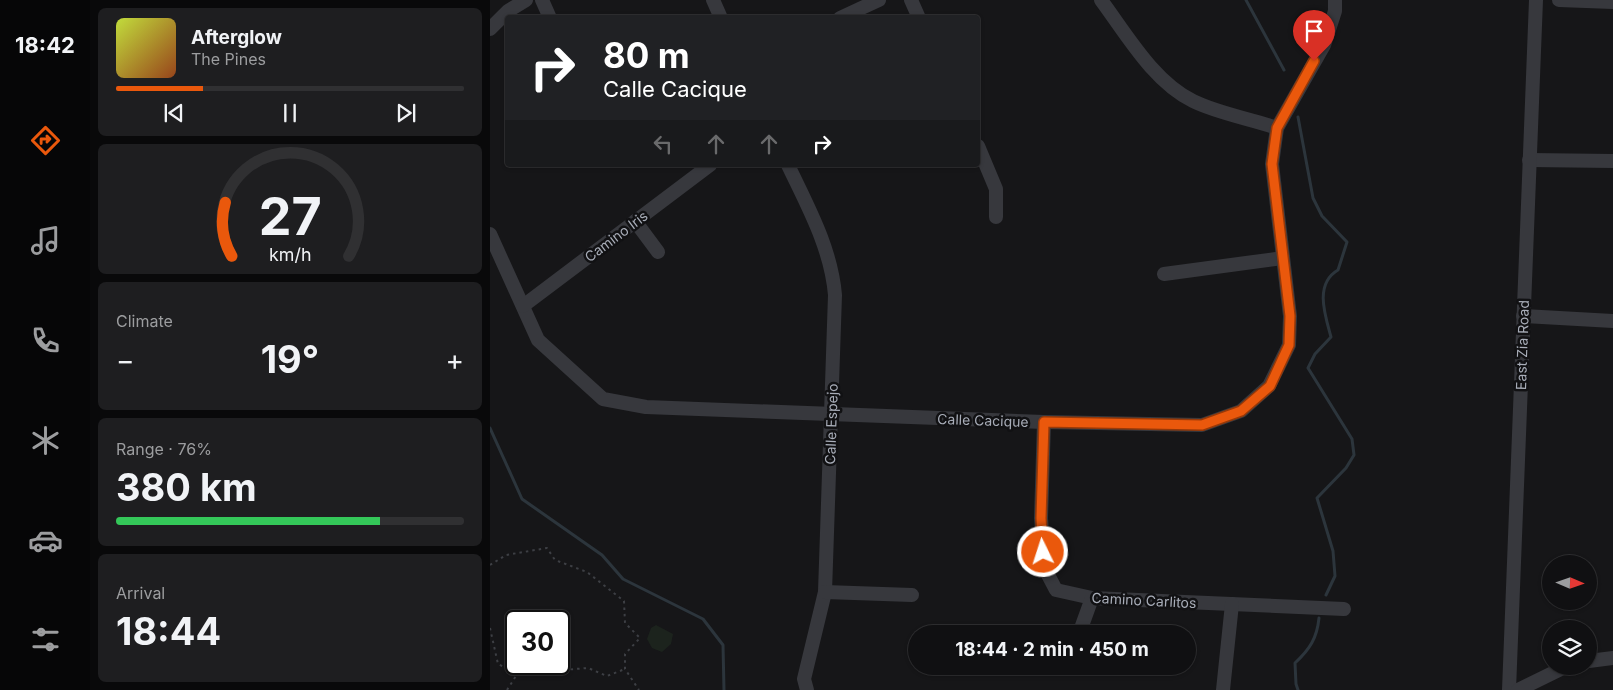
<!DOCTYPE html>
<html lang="en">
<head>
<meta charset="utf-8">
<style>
  body { margin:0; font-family:Inter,sans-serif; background:#1e1e20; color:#f1f3f6; height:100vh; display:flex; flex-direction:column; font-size:19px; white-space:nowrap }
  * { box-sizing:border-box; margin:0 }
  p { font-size:16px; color:#9c9d9f }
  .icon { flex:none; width:28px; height:28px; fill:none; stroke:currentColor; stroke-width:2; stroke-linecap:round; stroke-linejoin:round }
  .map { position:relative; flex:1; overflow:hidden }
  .sheet { display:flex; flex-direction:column; gap:8px; padding:8px; background:#09090a; width:400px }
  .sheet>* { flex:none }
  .hud { position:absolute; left:15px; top:15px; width:475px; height:152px; border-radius:5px; box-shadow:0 1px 4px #0004,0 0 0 1px #303032; background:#202124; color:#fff; overflow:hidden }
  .needle { width:32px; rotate:92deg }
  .tools { position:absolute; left:1052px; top:555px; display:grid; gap:10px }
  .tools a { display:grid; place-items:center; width:55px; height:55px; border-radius:50%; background:#101012; box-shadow:0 1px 4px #0004,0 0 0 1px #303032; font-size:25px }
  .speed { position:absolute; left:15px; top:610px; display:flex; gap:10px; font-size:25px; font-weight:700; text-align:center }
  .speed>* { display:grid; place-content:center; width:65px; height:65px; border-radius:50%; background:#101012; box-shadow:0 1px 4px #0004,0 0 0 1px #303032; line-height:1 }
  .speed .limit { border:2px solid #111; border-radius:8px; background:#fff; color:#111 }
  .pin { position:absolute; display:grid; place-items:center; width:42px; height:42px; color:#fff; margin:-51px -21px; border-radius:50% 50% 50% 0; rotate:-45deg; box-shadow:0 0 5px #0007 }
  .pin .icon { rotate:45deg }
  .me { position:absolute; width:55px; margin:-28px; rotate:356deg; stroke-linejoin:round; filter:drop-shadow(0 0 4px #0008) }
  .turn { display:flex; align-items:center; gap:18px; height:105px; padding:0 15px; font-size:22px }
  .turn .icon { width:65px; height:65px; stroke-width:2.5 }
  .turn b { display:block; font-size:35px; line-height:42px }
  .lanes { display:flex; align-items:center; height:48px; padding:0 15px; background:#0003; justify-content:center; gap:25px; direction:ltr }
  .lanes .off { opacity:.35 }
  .big { font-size:38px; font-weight:700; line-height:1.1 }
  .sheet .card { flex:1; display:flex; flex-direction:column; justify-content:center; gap:8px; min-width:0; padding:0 18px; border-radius:8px; background:#1e1e20 }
  .sheet .dial { align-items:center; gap:0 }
  .dial svg { height:130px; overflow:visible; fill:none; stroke:#303032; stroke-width:7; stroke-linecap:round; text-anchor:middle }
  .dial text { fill:#f1f3f6; stroke:none }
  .song { display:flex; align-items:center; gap:15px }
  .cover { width:60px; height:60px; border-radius:8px; background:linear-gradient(135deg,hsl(70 70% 55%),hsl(20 70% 35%)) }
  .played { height:5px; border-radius:2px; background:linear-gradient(90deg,#ea580c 25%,#303032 25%) }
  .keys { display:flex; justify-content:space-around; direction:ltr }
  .heat { display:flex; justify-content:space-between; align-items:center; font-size:28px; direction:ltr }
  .charge { height:8px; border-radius:4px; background:linear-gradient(90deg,#34c759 76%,#303032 0) }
  .trip { position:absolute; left:418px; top:625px; width:288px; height:50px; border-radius:25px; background:#101012; box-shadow:0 1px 4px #0004,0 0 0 1px #303032; font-weight:700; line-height:50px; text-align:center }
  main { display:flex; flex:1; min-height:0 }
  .menu { display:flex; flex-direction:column; width:90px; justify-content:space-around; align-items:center; background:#060607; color:#9c9d9f }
  .menu .icon { width:35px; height:35px }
  .menu .on { color:#ea580c }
  .menu b { font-size:22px; color:#f1f3f6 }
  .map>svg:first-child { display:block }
  .green { fill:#1c231d }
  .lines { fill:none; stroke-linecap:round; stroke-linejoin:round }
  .stream { stroke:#2c353c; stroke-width:3 }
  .path { stroke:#3d3f44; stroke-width:2; stroke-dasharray:2.5 4; stroke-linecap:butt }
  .minor { stroke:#37383d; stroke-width:14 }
  .route-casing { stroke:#983908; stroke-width:12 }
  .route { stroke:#ea580c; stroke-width:9 }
  .labels { text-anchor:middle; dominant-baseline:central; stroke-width:5; stroke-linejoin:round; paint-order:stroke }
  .street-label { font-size:14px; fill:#a8adb8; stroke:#111113 }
</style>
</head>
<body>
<main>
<nav class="menu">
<b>18:42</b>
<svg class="icon on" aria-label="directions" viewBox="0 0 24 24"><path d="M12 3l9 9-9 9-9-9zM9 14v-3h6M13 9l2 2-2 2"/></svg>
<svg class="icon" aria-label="music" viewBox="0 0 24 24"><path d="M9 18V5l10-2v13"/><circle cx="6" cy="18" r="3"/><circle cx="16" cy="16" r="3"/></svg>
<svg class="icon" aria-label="phone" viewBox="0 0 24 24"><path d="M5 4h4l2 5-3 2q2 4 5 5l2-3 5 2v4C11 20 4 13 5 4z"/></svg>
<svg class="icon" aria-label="climate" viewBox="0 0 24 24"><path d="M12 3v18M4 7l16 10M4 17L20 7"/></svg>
<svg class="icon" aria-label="car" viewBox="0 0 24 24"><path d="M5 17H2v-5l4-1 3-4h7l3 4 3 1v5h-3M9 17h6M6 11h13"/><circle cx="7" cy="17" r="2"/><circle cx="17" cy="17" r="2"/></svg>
<svg class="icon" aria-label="filters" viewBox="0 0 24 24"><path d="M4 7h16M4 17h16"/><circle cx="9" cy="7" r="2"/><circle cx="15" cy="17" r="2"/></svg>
</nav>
<section class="sheet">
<div class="card">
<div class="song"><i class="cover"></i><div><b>Afterglow</b><p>The Pines</p></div></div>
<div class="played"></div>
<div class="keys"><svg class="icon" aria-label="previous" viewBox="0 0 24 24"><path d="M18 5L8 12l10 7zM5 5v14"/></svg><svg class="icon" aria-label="pause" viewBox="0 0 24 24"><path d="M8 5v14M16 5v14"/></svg><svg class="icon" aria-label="next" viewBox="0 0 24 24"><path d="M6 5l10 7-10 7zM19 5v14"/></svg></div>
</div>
<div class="card dial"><svg viewBox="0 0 100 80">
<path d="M14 69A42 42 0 1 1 86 69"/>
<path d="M14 69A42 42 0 0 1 10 36" stroke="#ea580c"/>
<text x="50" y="56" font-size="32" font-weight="700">27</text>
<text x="50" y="72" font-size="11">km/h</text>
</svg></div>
<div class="card"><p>Climate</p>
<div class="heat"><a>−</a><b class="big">19°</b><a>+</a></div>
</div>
<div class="card"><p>Range · 76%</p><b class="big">380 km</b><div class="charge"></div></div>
<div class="card"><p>Arrival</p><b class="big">18:44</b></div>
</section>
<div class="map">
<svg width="1123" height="690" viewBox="0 0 1123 690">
  <rect width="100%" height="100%" fill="#161618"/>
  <path class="green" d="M166 625 183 634 181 644 172 652 162 648 157 639 161 628Z"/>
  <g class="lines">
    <g class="stream">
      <path d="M756 0 794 70"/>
      <path d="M808 117 823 198 832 216 857 242 848 270C824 284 835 315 841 337L825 354 818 368 862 439 864 455 856 468 827 498 843 551 845 576 836 595"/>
      <path d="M0 428 32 499 112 555 133 579 213 619 233 645 234 690"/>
      <path d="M808 690 806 684 805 663C820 649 827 638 829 618"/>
    </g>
    <g class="path">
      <path d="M0 565 16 555 57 548 65 560 97 572 134 601 135 623 150 638 135 654V669L149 690"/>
      <path d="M0 628 8 664 27 674"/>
      <path d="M17 690 33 665 60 671 98 668 117 676 135 669"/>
    </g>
    <g class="minor">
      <path d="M52 0 60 18"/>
      <path d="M223 0 231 18"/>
      <path d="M421 0 429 18"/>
      <path d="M611 0C637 35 663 81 703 101 727 113 761 119 787 128"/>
      <path d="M1069 0 1123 2"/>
      <path d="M350 18 389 0"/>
      <path d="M0 29 18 11 36 0"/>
      <path d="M488 146 506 189V217"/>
      <path d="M1039 160 1123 161"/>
      <path d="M298 165C318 207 341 248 345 295L335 592 314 679 317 690"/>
      <path d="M145 221 168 252"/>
      <path d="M0 234 48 340 113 399 156 407 554 422 712 425 751 411 779 386 799 345 800 316 782 164 787 128 834 45 845 11V0"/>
      <path d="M674 274 793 258"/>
      <path d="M33 306 220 165"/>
      <path d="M1033 316 1123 321"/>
      <path d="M554 422 551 518 555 569 566 590 602 598 854 609"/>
      <path d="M335 592 422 595"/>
      <path d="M589 634 602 598"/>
      <path d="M1099 661 1123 658"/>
      <path d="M567 667 568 666"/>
      <path d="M733 690 742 604"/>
      <path d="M1019 690 1046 0"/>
      <path d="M1028 690 1077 666"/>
    </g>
  </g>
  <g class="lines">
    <g class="route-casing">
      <path id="route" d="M553 552 551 518 554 422 712 425 751 411 780 386 799 345 800 316 782 164 787 128 824 61"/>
    </g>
    <use href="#route" class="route"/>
  </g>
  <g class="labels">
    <g class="street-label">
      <text transform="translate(126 236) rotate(-37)">Camino Iris</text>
      <text transform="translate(1032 345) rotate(-88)">East Zia Road</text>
      <text transform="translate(493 420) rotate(2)">Calle Cacique</text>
      <text transform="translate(341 424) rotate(-88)">Calle Espejo</text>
      <text transform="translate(654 600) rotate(3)">Camino Carlitos</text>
    </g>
  </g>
</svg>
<div class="tools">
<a><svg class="needle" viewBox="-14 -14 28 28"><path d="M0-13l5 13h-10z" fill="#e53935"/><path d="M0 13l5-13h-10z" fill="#9c9d9f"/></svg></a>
<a><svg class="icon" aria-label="layers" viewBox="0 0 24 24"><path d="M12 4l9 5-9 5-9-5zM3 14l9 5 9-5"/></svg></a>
</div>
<div class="speed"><div class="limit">30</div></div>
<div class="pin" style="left:824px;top:61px;background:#d93025"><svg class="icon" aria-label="arrive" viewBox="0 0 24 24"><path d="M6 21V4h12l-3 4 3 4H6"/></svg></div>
<svg class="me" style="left:553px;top:552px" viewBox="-20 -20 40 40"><circle r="17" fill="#ea580c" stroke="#fff" stroke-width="3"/><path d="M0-11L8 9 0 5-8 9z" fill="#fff"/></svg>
<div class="trip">18:44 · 2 min · 450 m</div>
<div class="hud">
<div class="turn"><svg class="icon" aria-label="right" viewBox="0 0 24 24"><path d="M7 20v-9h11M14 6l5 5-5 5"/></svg><div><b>80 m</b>Calle Cacique</div></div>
<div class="lanes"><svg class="icon off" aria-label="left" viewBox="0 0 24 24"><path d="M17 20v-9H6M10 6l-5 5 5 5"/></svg><svg class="icon off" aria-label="ahead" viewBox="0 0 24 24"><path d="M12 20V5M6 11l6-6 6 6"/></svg><svg class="icon off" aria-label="ahead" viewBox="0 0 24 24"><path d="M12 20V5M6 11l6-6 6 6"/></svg><svg class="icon" aria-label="right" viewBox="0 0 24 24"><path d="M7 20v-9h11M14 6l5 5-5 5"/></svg></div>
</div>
</div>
</main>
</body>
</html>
